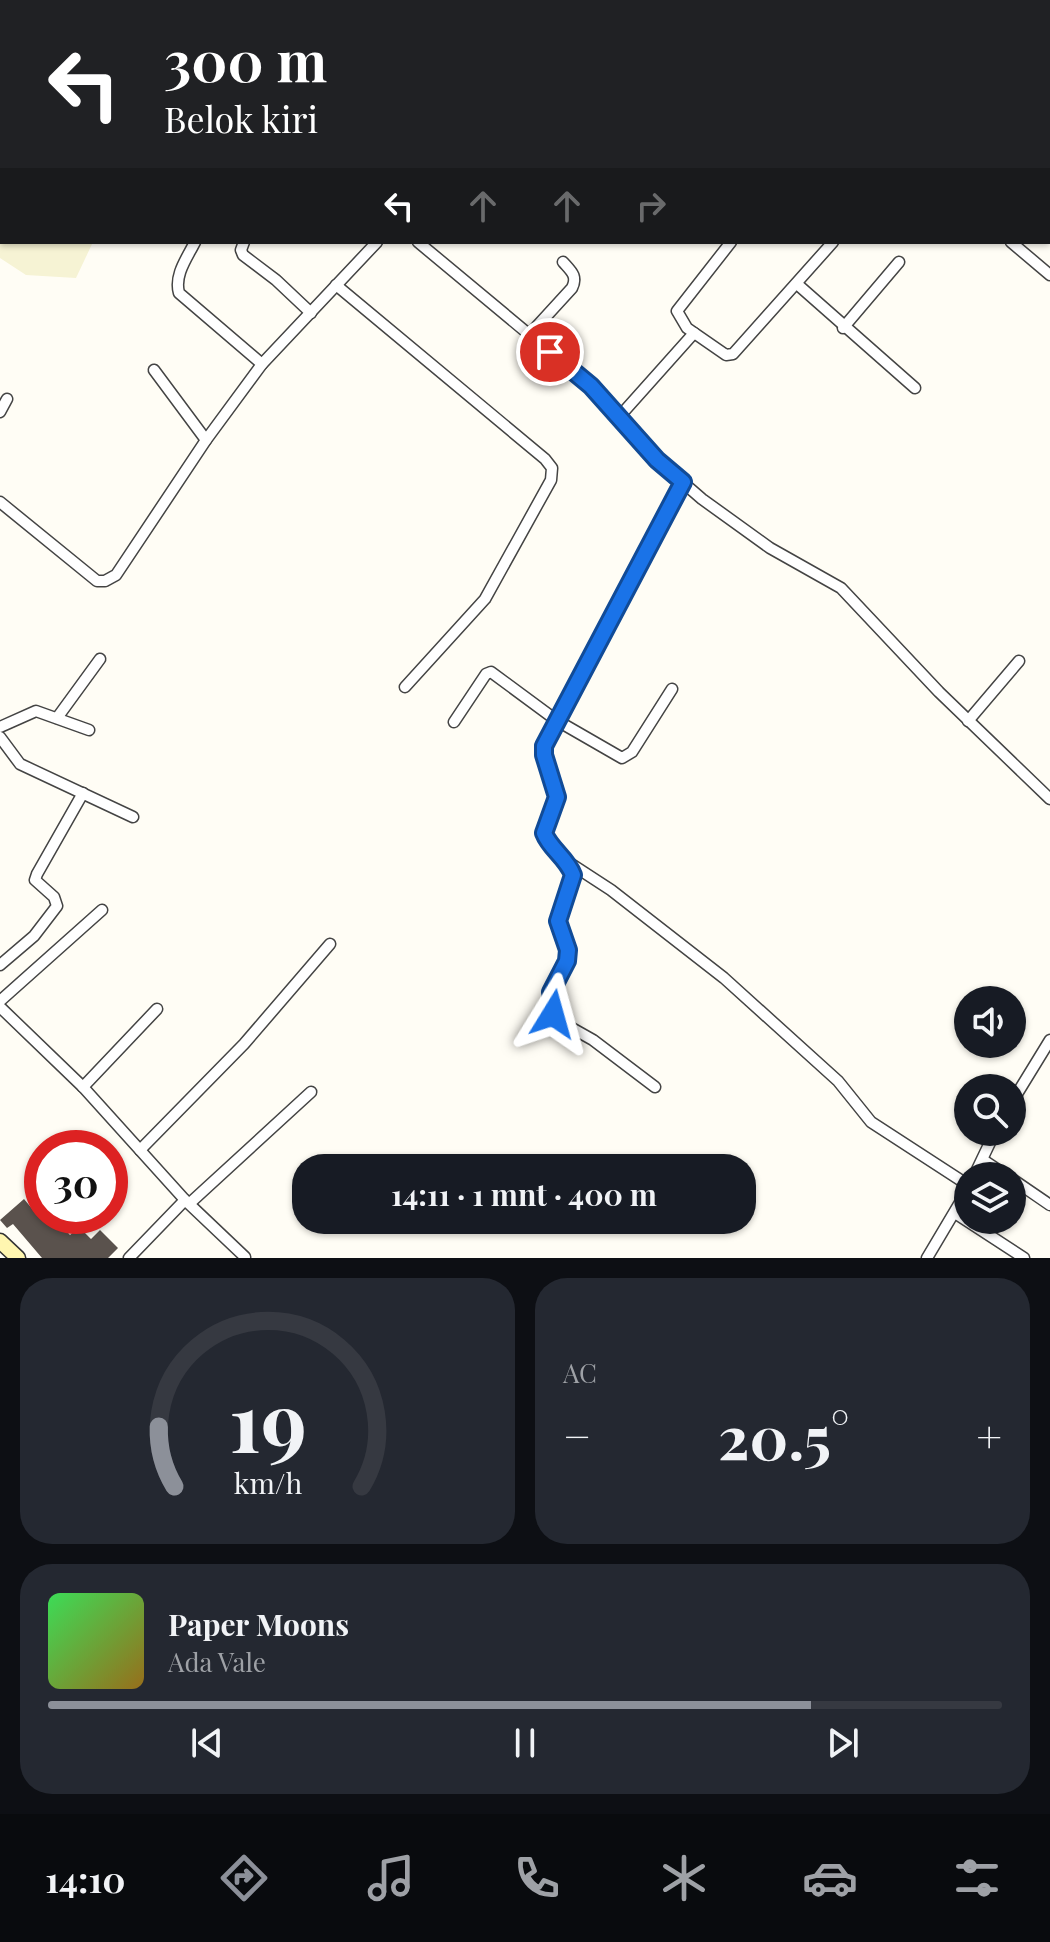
<!DOCTYPE html>
<html lang="id">
<head>
<meta charset="utf-8">
<style>
  body { margin:0; font-family:"Playfair Display",serif; background:#242831; color:#f1f3f6; height:100vh; display:flex; flex-direction:column; font-size:30px; white-space:nowrap }
  * { box-sizing:border-box; margin:0 }
  p { font-size:26px; color:#9ea1a6 }
  .icon { flex:none; width:44px; height:44px; fill:none; stroke:currentColor; stroke-width:2; stroke-linecap:round; stroke-linejoin:round }
  .map { position:relative; height:1258px; overflow:hidden }
  .panel { display:flex; flex-direction:column; gap:20px; padding:20px; background:#0d0f14; flex:1 }
  .panel>* { flex:none }
  .hud { position:absolute; left:0px; top:0px; width:1050px; height:244px; box-shadow:0 2px 6px #0004; background:#202124; color:#fff; overflow:hidden }
  .buttons { position:absolute; left:954px; top:986px; display:grid; gap:16px }
  .buttons a { display:grid; place-items:center; width:72px; height:72px; border-radius:50%; background:#171b24; box-shadow:0 2px 6px #0004; font-size:40px }
  .speed { position:absolute; left:24px; top:1130px; display:flex; gap:16px; font-size:40px; font-weight:700; text-align:center }
  .speed>* { display:grid; place-content:center; width:104px; height:104px; border-radius:50%; background:#171b24; box-shadow:0 2px 6px #0004; line-height:1 }
  .speed .limit { border:12px solid #d22; background:#fff; color:#111 }
  .pin { position:absolute; display:grid; place-items:center; width:68px; height:68px; color:#fff; margin:-34px; border:4px solid #fff; border-radius:50%; box-shadow:0 2px 8px #0007 }
  .me { position:absolute; width:88px; margin:-44px; rotate:8deg; stroke-linejoin:round; filter:drop-shadow(0 0 6px #0008) }
  .turn { display:flex; align-items:center; gap:28px; height:168px; padding:0 32px; font-size:36px }
  .turn .icon { width:104px; height:104px; stroke-width:2.5 }
  .turn b { display:block; font-size:56px; line-height:68px }
  .lanes { display:flex; align-items:center; height:76px; padding:0 32px; background:#0003; justify-content:center; gap:40px; direction:ltr }
  .lanes .off { opacity:.35 }
  .big { font-size:60px; font-weight:700; line-height:1.1 }
  .panel .tile { flex:1; display:flex; flex-direction:column; justify-content:center; gap:12px; min-width:0; padding:0 28px; border-radius:32px; background:#242831 }
  .panel .dial { align-items:center; gap:0 }
  .dial svg { height:208px; overflow:visible; fill:none; stroke:#363941; stroke-width:7; stroke-linecap:round; text-anchor:middle }
  .dial text { fill:#f1f3f6; stroke:none }
  .song { display:flex; align-items:center; gap:24px }
  .cover { width:96px; height:96px; border-radius:12px; background:linear-gradient(135deg,hsl(130 70% 55%),hsl(40 70% 35%)) }
  .played { height:8px; border-radius:4px; background:linear-gradient(90deg,#8c9099 80%,#363941 80%) }
  .keys { display:flex; justify-content:space-around; direction:ltr }
  .heat { display:flex; justify-content:space-between; align-items:center; font-size:44px; direction:ltr }
  .panel .tiles { flex:1; display:grid; gap:20px; grid-template-columns:1fr 1fr }
  .tile:last-child { grid-column:span 2 }
  .trip { position:absolute; left:292px; top:1154px; width:464px; height:80px; border-radius:32px; background:#171b24; box-shadow:0 2px 6px #0004; font-weight:700; line-height:80px; text-align:center }
  .tab-bar { display:flex; height:128px; justify-content:space-around; align-items:center; background:#090b0e; color:#9ea1a6 }
  .tab-bar .icon { width:56px; height:56px }
  .tab-bar .on { color:#8c9099 }
  .tab-bar b { font-size:36px; color:#f1f3f6 }
  .map>svg:first-child { display:block }
  .farmland { fill:#f6f3d4 }
  .lines { fill:none; stroke-linecap:round; stroke-linejoin:round }
  .river { stroke:#b9e0f7; stroke-width:24 }
  .building { fill:#5a524d }
  .service-casing { stroke:#444; stroke-width:8 }
  .minor-casing { stroke:#444; stroke-width:13 }
  .secondary-casing { stroke:#333; stroke-width:17 }
  .service { stroke:#fff; stroke-width:5 }
  .minor { stroke:#fff; stroke-width:10 }
  .secondary { stroke:#fff6b0; stroke-width:14 }
  .route-casing { stroke:#114b97; stroke-width:20 }
  .route { stroke:#1a73e8; stroke-width:14 }
</style>
</head>
<body>
<div class="map">
<svg width="1050" height="1258" viewBox="0 0 1050 1258">
  <rect width="100%" height="100%" fill="#fffdf5"/>
  <path class="farmland" d="M0 0H634L2 2V242H93L76 278 26 275 0 258Z"/>
  <g class="lines">
    <g class="river">
      <path d="M71 0 77 2"/>
      <path d="M390 2 392 0"/>
    </g>
  </g>
  <path class="building" d="M24 1199 39 1217 52 1216 70 1235 79 1227 91 1239 100 1230 118 1248 108 1258H42L13 1224 7 1228 0 1220Z"/>
  <g class="lines">
    <g class="service-casing">
      <g id="service">
        <path d="M982 2 984 0"/>
        <path d="M1048 21 1050 18"/>
      </g>
    </g>
    <g class="minor-casing">
      <g id="minor">
        <path d="M488 0 489 2"/>
        <path d="M815 2 817 0"/>
        <path d="M195 242C187 258 174 275 179 293L262 364"/>
        <path d="M244 242 241 250 243 255 276 280 311 313"/>
        <path d="M418 242 591 386 657 460 702 499 770 548 841 588 939 692 1050 799"/>
        <path d="M731 242 677 311 687 328 726 355 733 354 833 242"/>
        <path d="M1011 242 1050 275"/>
        <path d="M797 284 915 388"/>
        <path d="M336 285 545 459 552 468 551 480 485 599 405 687"/>
        <path d="M843 328 899 262"/>
        <path d="M529 335 572 288C578 276 571 271 563 262"/>
        <path d="M154 370 206 440"/>
        <path d="M0 412 7 399"/>
        <path d="M619 417 694 333"/>
        <path d="M683 482 599 646 547 736 544 755 557 797 544 833 545 839 568 862 611 890 724 978 838 1081 871 1122 968 1185"/>
        <path d="M0 502 97 581H105L116 575 206 440 262 364 377 242"/>
        <path d="M57 718 100 659"/>
        <path d="M968 721 1019 661"/>
        <path d="M454 722 486 674 491 672 556 720 622 758 632 752 672 689"/>
        <path d="M0 727 36 711 89 730"/>
        <path d="M0 737 20 764 133 817"/>
        <path d="M568 863 573 875 558 921 567 942V961L551 992 550 1007 561 1022 593 1040 655 1087"/>
        <path d="M0 965 34 936 57 906 54 897 35 880 37 874 83 793"/>
        <path d="M0 1001 102 910"/>
        <path d="M0 1007 83 1087 185 1200 245 1257"/>
        <path d="M83 1087 157 1009"/>
        <path d="M1012 1102 1050 1040"/>
        <path d="M140 1150 244 1044 330 944"/>
        <path d="M983 1160 1007 1176"/>
        <path d="M974 1176 995 1132"/>
        <path d="M1012 1179 1050 1205"/>
        <path d="M190 1203 311 1092"/>
        <path d="M955 1213 1024 1258"/>
        <path d="M129 1258 185 1200"/>
        <path d="M927 1258 968 1189"/>
      </g>
    </g>
    <g class="secondary-casing">
      <path id="secondary" d="M0 1241 18 1258"/>
    </g>
    <use href="#service" class="service"/>
    <use href="#minor" class="minor"/>
    <use href="#secondary" class="secondary"/>
  </g>
  <g class="lines">
    <g class="route-casing">
      <path id="route" d="M550 352 591 386 657 460 683 482 544 746V755L557 797 544 833C550 849 567 858 573 875L558 921 568 950 567 961 551 992 553 1014"/>
    </g>
    <use href="#route" class="route"/>
  </g>
</svg>
<div class="buttons">
<a><svg class="icon" aria-label="sound" viewBox="0 0 24 24"><path d="M4 9h4l5-4v14l-5-4H4zM17 9q2 3 0 6"/></svg></a>
<a><svg class="icon" aria-label="search" viewBox="0 0 24 24"><circle cx="10" cy="10" r="6"/><path d="M15 15l6 6"/></svg></a>
<a><svg class="icon" aria-label="layers" viewBox="0 0 24 24"><path d="M12 4l9 5-9 5-9-5zM3 14l9 5 9-5"/></svg></a>
</div>
<div class="speed"><div class="limit">30</div></div>
<div class="pin" style="left:550px;top:352px;background:#d93025"><svg class="icon" aria-label="arrive" viewBox="0 0 24 24"><path d="M6 21V4h12l-3 4 3 4H6"/></svg></div>
<svg class="me" style="left:553px;top:1014px" viewBox="-20 -20 40 40"><path d="M0-17L14 15 0 8-14 15z" fill="#1a73e8" stroke="#fff" stroke-width="4"/></svg>
<div class="trip">14:11 · 1 mnt · 400 m</div>
<div class="hud">
<div class="turn"><svg class="icon" aria-label="left" viewBox="0 0 24 24"><path d="M17 20v-9H6M10 6l-5 5 5 5"/></svg><div><b>300 m</b>Belok kiri</div></div>
<div class="lanes"><svg class="icon" aria-label="left" viewBox="0 0 24 24"><path d="M17 20v-9H6M10 6l-5 5 5 5"/></svg><svg class="icon off" aria-label="ahead" viewBox="0 0 24 24"><path d="M12 20V5M6 11l6-6 6 6"/></svg><svg class="icon off" aria-label="ahead" viewBox="0 0 24 24"><path d="M12 20V5M6 11l6-6 6 6"/></svg><svg class="icon off" aria-label="right" viewBox="0 0 24 24"><path d="M7 20v-9h11M14 6l5 5-5 5"/></svg></div>
</div>
</div>
<section class="panel">
<div class="tiles">
<div class="tile dial"><svg viewBox="0 0 100 80">
<path d="M14 69A42 42 0 1 1 86 69"/>
<path d="M14 69A42 42 0 0 1 8 46" stroke="#8c9099"/>
<text x="50" y="56" font-size="32" font-weight="700">19</text>
<text x="50" y="72" font-size="11">km/h</text>
</svg></div>
<div class="tile"><p>AC</p>
<div class="heat"><a>−</a><b class="big">20.5°</b><a>+</a></div>
</div>
<div class="tile">
<div class="song"><i class="cover"></i><div><b>Paper Moons</b><p>Ada Vale</p></div></div>
<div class="played"></div>
<div class="keys"><svg class="icon" aria-label="previous" viewBox="0 0 24 24"><path d="M18 5L8 12l10 7zM5 5v14"/></svg><svg class="icon" aria-label="pause" viewBox="0 0 24 24"><path d="M8 5v14M16 5v14"/></svg><svg class="icon" aria-label="next" viewBox="0 0 24 24"><path d="M6 5l10 7-10 7zM19 5v14"/></svg></div>
</div>
</div>
</section>
<nav class="tab-bar">
<b>14:10</b>
<svg class="icon on" aria-label="directions" viewBox="0 0 24 24"><path d="M12 3l9 9-9 9-9-9zM9 14v-3h6M13 9l2 2-2 2"/></svg>
<svg class="icon" aria-label="music" viewBox="0 0 24 24"><path d="M9 18V5l10-2v13"/><circle cx="6" cy="18" r="3"/><circle cx="16" cy="16" r="3"/></svg>
<svg class="icon" aria-label="phone" viewBox="0 0 24 24"><path d="M5 4h4l2 5-3 2q2 4 5 5l2-3 5 2v4C11 20 4 13 5 4z"/></svg>
<svg class="icon" aria-label="climate" viewBox="0 0 24 24"><path d="M12 3v18M4 7l16 10M4 17L20 7"/></svg>
<svg class="icon" aria-label="car" viewBox="0 0 24 24"><path d="M5 17H2v-5l4-1 3-4h7l3 4 3 1v5h-3M9 17h6M6 11h13"/><circle cx="7" cy="17" r="2"/><circle cx="17" cy="17" r="2"/></svg>
<svg class="icon" aria-label="filters" viewBox="0 0 24 24"><path d="M4 7h16M4 17h16"/><circle cx="9" cy="7" r="2"/><circle cx="15" cy="17" r="2"/></svg>
</nav>
</body>
</html>
